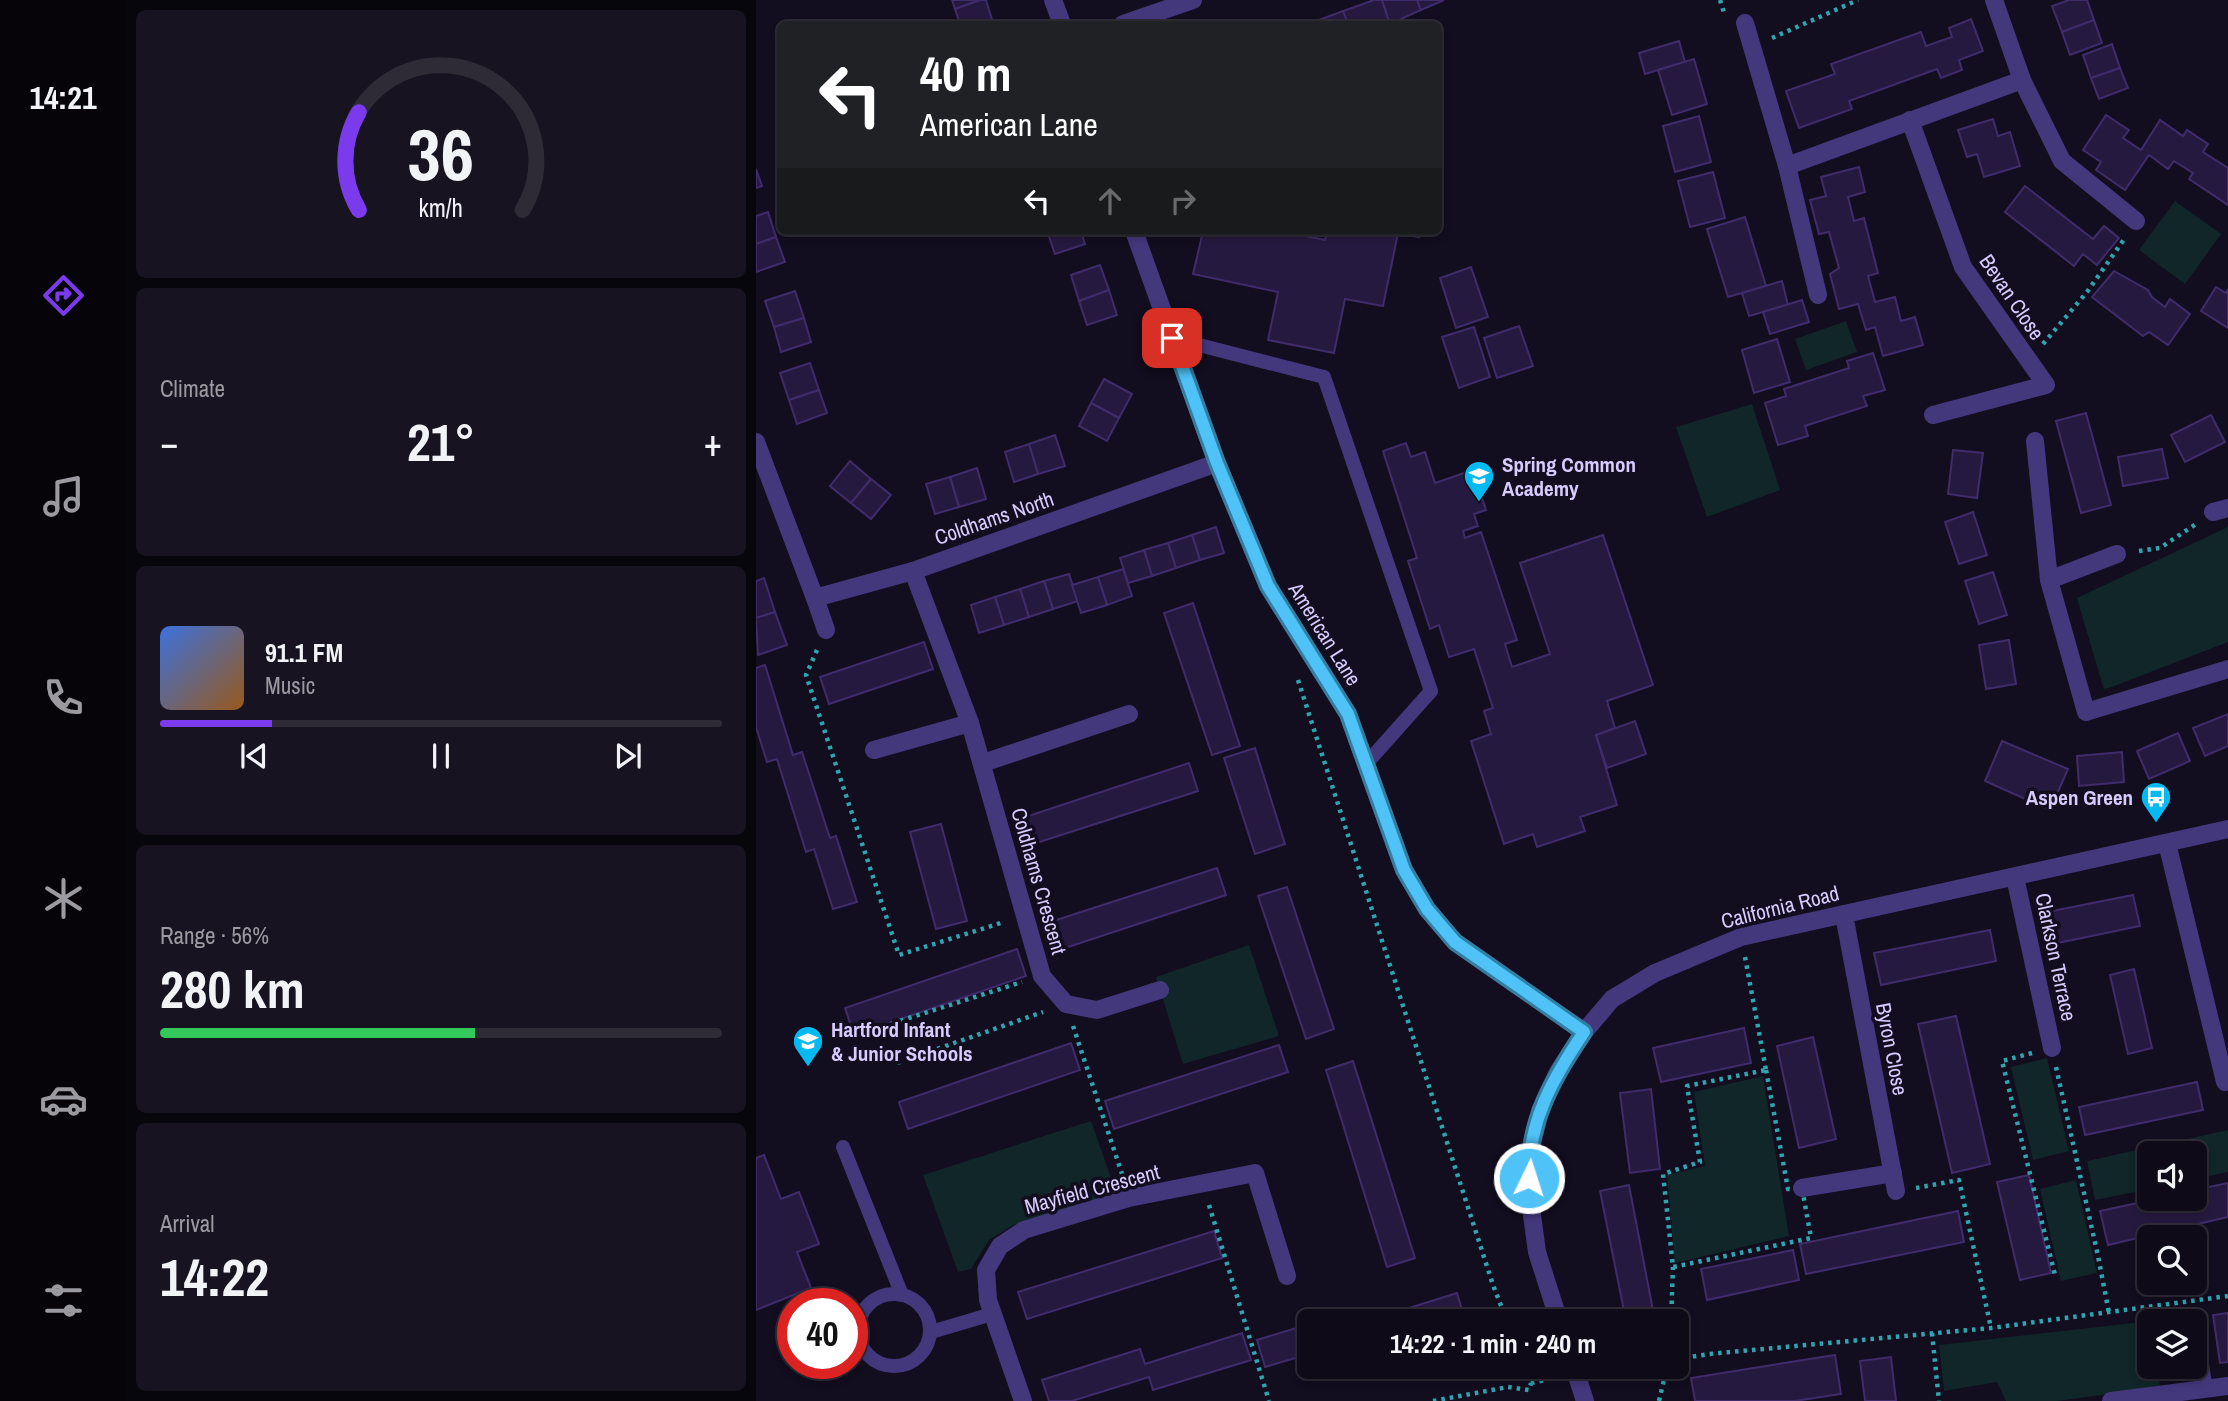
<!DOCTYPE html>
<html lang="en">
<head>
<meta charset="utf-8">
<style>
  body { margin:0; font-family:"Archivo Narrow",sans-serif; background:#171320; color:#f1f3f6; height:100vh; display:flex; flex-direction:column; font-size:26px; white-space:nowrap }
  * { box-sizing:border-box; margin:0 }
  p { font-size:23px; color:#9b9aa1 }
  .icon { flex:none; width:38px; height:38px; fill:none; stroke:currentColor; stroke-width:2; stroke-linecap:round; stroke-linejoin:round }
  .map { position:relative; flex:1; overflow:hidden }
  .side { display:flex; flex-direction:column; gap:10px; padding:10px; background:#08060d; width:630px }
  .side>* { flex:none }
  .top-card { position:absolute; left:21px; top:21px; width:665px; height:214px; border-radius:10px; box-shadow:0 4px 10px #0003,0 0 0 2px #2e2b36; background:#202124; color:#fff; overflow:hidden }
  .tools { position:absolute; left:1381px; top:1141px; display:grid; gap:14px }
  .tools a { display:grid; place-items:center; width:70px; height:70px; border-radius:10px; background:#0e0a17; box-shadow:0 4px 10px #0003,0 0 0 2px #2e2b36; font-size:35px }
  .speed { position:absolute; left:21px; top:1288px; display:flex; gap:14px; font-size:35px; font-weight:700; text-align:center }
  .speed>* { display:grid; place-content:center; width:91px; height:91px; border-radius:50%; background:#0e0a17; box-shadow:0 4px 10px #0003,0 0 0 2px #2e2b36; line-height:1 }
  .speed .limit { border:10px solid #d22; background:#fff; color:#111 }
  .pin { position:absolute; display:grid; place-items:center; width:60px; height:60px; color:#fff; margin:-30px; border-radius:14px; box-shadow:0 4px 10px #0006 }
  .me { position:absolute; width:77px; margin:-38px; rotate:4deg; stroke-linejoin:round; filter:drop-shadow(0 0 5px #0008) }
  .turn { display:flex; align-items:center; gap:24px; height:147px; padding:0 28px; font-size:32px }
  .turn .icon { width:91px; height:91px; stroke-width:2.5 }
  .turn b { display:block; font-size:49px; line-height:60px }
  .lanes { display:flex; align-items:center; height:66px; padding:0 28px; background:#0003; justify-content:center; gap:35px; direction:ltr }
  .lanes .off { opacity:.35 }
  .big { font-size:52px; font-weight:700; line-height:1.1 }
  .side .tile { flex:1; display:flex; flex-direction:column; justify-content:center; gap:10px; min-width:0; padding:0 24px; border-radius:10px; background:#171320 }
  .side .dial { align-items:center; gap:0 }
  .dial svg { height:182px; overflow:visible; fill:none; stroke:#2e2b36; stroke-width:7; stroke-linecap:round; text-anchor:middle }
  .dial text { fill:#f1f3f6; stroke:none }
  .song { display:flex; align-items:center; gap:21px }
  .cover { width:84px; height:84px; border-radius:10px; background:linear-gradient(135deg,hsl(220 70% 55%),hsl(30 70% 35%)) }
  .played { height:7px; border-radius:4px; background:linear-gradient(90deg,#7c3aed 20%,#2e2b36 20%) }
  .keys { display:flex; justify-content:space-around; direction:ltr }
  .heat { display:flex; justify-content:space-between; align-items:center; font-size:38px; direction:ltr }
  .charge { height:10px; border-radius:5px; background:linear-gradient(90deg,#34c759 56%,#2e2b36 0) }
  .trip { position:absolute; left:541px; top:1309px; width:392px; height:70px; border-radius:10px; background:#0e0a17; box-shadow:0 4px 10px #0003,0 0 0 2px #2e2b36; font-weight:700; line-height:70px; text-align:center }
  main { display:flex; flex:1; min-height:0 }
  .tabs { display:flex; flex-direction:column; width:126px; justify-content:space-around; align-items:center; background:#060409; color:#9b9aa1 }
  .tabs .icon { width:49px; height:49px }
  .tabs .active { color:#7c3aed }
  .tabs b { font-size:32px; color:#f1f3f6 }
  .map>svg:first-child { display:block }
  .green { fill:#102628 }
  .building { fill:#26193f; stroke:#402b6b; stroke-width:2 }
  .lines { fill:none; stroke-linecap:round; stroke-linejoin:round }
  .path { stroke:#2fa5ae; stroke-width:4.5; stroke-dasharray:3.5 5; stroke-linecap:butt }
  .service { stroke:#44387d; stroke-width:14 }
  .minor { stroke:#44387d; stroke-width:18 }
  .tertiary { stroke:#44387d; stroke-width:18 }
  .route-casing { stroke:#337fa1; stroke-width:18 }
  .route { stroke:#4fc3f7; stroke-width:12 }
  .labels { text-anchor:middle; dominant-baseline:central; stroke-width:7; stroke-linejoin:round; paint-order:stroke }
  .street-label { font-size:21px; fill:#d8cbfe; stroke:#120d1f }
  .poi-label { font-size:21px; font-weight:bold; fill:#d8cbfe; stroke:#120d1f; text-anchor:start }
</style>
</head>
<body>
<main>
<nav class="tabs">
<b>14:21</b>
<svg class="icon active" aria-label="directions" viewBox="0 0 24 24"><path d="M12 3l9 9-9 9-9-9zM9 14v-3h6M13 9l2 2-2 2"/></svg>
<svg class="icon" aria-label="music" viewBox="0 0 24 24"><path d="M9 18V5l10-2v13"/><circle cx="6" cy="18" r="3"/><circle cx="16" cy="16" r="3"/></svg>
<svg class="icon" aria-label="phone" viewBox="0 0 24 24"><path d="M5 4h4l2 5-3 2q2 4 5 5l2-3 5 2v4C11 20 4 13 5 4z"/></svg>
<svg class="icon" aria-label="climate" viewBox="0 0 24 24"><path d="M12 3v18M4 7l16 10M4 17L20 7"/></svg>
<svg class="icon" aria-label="car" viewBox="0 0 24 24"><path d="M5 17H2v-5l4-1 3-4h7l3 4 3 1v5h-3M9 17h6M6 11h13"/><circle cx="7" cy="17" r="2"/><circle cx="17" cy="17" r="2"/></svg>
<svg class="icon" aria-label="filters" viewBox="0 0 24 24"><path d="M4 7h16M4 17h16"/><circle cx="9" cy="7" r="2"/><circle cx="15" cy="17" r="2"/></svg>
</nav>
<section class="side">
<div class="tile dial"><svg viewBox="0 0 100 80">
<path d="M14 69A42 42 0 1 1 86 69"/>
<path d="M14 69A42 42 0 0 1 14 26" stroke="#7c3aed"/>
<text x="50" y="56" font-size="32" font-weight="700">36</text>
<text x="50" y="72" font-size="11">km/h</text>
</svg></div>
<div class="tile"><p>Climate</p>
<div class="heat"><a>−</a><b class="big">21°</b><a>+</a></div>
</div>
<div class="tile">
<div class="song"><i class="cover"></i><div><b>91.1 FM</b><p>Music</p></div></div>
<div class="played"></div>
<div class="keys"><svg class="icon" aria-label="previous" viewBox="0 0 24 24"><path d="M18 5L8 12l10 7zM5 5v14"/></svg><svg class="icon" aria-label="pause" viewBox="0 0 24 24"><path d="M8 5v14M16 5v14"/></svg><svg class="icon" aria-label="next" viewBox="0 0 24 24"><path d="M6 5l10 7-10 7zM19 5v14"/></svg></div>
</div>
<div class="tile"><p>Range · 56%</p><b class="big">280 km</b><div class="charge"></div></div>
<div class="tile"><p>Arrival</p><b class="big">14:22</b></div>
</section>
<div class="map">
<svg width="1472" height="1401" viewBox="0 0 1472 1401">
  <rect width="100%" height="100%" fill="#120d1f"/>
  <g class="green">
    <path d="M1419 201 1465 234 1429 284 1383 250Z"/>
    <path d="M1090 321 1101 352 1050 370 1039 339Z"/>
    <path d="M996 404 1024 490 951 517 920 427Z"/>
    <path d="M1472 527V642L1348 690 1321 598Z"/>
    <path d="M493 945 523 1036 427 1064 400 977Z"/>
    <path d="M1291 1058 1313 1151 1277 1160 1255 1067Z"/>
    <path d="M1007 1076 1033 1236 919 1263 911 1175 949 1166 938 1092Z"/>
    <path d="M335 1121 361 1195 257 1225 233 1240 215 1269 202 1272 167 1175Z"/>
    <path d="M1472 1130V1172L1439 1179 1438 1153H1393V1189L1339 1200 1331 1161Z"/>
    <path d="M1320 1180 1341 1273 1305 1281 1284 1189Z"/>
    <path d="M1393 1321V1367H1401L1404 1387 1301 1401H1250L1241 1382 1188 1391 1183 1345 1395 1321Z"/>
  </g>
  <g class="building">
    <path d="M196 0H224L199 9Z"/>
    <path d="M224 0H230L237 23 204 24 199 9Z"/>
    <path d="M618 0H626L634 24H592L587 11Z"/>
    <path d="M626 0H661L665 10 634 24Z"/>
    <path d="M661 0H688L665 10Z"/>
    <path d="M1313 0H1331L1338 20 1306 32 1296 6Z"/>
    <path d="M587 11 592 24H552Z"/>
    <path d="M1215 19 1227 51 1203 60 1206 70 1185 78 1181 69 1093 101 1096 109 1043 128 1030 91 1079 74 1075 64 1165 32 1170 46 1196 37 1193 28Z"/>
    <path d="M1338 20 1346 43 1314 55 1306 32Z"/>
    <path d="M923 41 929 62 889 74 883 53Z"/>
    <path d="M1356 44 1364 68 1335 78 1327 55Z"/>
    <path d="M938 59 951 104 916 115 902 70Z"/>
    <path d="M1364 68 1372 88 1343 99 1335 78Z"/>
    <path d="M1350 115 1373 130 1367 138 1385 150 1404 120 1427 136 1431 130 1452 144 1447 152 1472 168V205L1433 179 1437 173 1418 161 1412 169 1393 155 1369 190 1340 170 1345 162 1327 150Z"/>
    <path d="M943 116 955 162 919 172 907 126Z"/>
    <path d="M1237 119 1242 136 1254 132 1264 166 1228 177 1221 154 1211 157 1202 130Z"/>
    <path d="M1103 167 1109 192 1092 197 1098 221 1108 218 1122 273 1112 276 1119 302 1139 297 1145 321 1159 317 1167 345 1127 356 1119 327 1110 330 1102 304 1083 309 1074 274 1083 268 1073 232 1063 234 1054 200 1070 196 1065 177Z"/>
    <path d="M0 169 6 186 0 188Z"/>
    <path d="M957 172 969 218 934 227 922 181Z"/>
    <path d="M1269 186 1337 239 1348 226 1363 238 1341 265 1327 254 1318 266 1249 212Z"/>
    <path d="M12 212 20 237 0 244V216Z"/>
    <path d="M989 217 1010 286 972 297 951 229Z"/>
    <path d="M291 231H325L329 244 299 254Z"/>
    <path d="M447 231H541L540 234 569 240 571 231H665L663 237 642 233 627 306 589 299 578 353 512 340 522 292 437 274Z"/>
    <path d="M20 237 29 262 0 272V244Z"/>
    <path d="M344 265 353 290 323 301 315 275Z"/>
    <path d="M715 267 732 317 700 328 684 278Z"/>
    <path d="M1358 271 1392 290 1396 297 1409 307 1414 299 1434 314 1412 345 1393 332 1387 336 1336 297Z"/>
    <path d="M1026 281 1032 305 993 316 986 293Z"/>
    <path d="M1460 287 1470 293 1472 289V328L1445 311Z"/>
    <path d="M353 290 361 315 331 325 323 301Z"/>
    <path d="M39 291 48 318 18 327 9 301Z"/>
    <path d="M1046 300 1053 322 1014 334 1007 312Z"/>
    <path d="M48 318 55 342 25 352 18 327Z"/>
    <path d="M763 326 777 366 741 378 728 338Z"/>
    <path d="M718 327 734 377 703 388 686 337Z"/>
    <path d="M1021 339 1034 382 998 393 986 350Z"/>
    <path d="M1117 353 1129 390 1107 396 1111 406 1049 426 1052 436 1022 445 1009 403 1030 396 1028 389 1093 368 1091 361Z"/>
    <path d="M54 363 63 390 33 400 24 373Z"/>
    <path d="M348 379 376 394 363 418 335 403Z"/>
    <path d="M63 390 71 413 41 424 33 400Z"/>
    <path d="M335 403 363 418 351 441 323 426Z"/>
    <path d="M1330 413 1355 505 1325 513 1300 421Z"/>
    <path d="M1455 415 1469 442 1429 462 1415 435Z"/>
    <path d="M299 435 309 466 282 474 273 444Z"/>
    <path d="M650 443 655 457 669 452 679 483 717 470 730 510 718 514 722 526 707 531 709 538 725 532 761 640 749 644 756 667 794 654 764 563 847 535 897 685 851 701 859 728 840 735 861 805 824 817 829 831 781 847 777 834 748 844 715 741 735 734 728 711 737 708 718 649 693 657 683 625 674 629 652 561 661 558 627 451Z"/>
    <path d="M273 444 282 474 258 482 249 452Z"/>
    <path d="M1406 449 1412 478 1367 486 1362 457Z"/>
    <path d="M1197 450 1227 453 1221 498 1192 494Z"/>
    <path d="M94 461 115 479 95 503 74 486Z"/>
    <path d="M221 468 230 499 203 507 194 477Z"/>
    <path d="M194 477 203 507 179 514 170 484Z"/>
    <path d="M115 479 135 495 115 519 95 503Z"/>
    <path d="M1217 512 1231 555 1203 564 1189 522Z"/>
    <path d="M460 527 468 553 444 560 436 535Z"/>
    <path d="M436 535 444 560 420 568 412 543Z"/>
    <path d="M412 543 420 568 396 576 388 550Z"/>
    <path d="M388 550 396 576 372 583 364 558Z"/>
    <path d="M367 569 376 596 351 605 342 577Z"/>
    <path d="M1237 572 1251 615 1223 624 1209 581Z"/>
    <path d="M313 574 322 601 297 609 288 581Z"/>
    <path d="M342 577 351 605 325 613 316 585Z"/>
    <path d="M8 578 19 612 0 618V581Z"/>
    <path d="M288 581 297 609 273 617 264 589Z"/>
    <path d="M264 589 273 617 248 625 239 597Z"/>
    <path d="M239 597 248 625 223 633 215 605Z"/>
    <path d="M437 603 484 746 456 755 408 613Z"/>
    <path d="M19 612 31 645 2 655 0 618Z"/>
    <path d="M1253 640 1260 684 1230 689 1223 645Z"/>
    <path d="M168 642 177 669 73 704 64 677Z"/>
    <path d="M9 665 37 755 46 752 74 838 80 836 101 902 77 909 58 849 50 852 21 759 11 762 0 727V668Z"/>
    <path d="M1472 714V746L1449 756 1437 728Z"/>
    <path d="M879 721 890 754 851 768 840 735Z"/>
    <path d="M1422 733 1434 761 1393 779 1381 751Z"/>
    <path d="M1246 741 1312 769 1294 810 1229 781Z"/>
    <path d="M499 748 529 844 499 854 468 758Z"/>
    <path d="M1366 752 1368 782 1323 786 1321 756Z"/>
    <path d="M433 763 442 791 268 847 260 820Z"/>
    <path d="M185 824 211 921 180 929 154 832Z"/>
    <path d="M461 868 470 895 297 952 288 924Z"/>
    <path d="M531 887 578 1029 550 1039 502 896Z"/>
    <path d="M1377 895 1384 926 1297 944 1291 912Z"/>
    <path d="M1234 930 1240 961 1125 985 1118 953Z"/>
    <path d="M261 949 270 976 98 1035 89 1008Z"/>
    <path d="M1378 969 1396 1048 1372 1054 1354 975Z"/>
    <path d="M1200 1016 1234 1164 1196 1173 1162 1024Z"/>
    <path d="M988 1028 995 1063 905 1082 897 1048Z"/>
    <path d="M1057 1037 1080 1139 1043 1148 1021 1046Z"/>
    <path d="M315 1043 324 1070 152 1129 143 1102Z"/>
    <path d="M523 1045 532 1072 358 1129 349 1101Z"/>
    <path d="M597 1061 659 1258 631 1267 570 1070Z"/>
    <path d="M1441 1082 1447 1110 1329 1135 1323 1107Z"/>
    <path d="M895 1089 904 1169 874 1173 864 1093Z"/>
    <path d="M8 1155 25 1199 43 1192 63 1244 41 1252 55 1288 0 1310V1158Z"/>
    <path d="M1273 1175 1295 1273 1264 1280 1241 1182Z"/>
    <path d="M1472 1183V1217L1352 1245 1344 1211 1400 1199H1438V1190Z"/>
    <path d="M873 1185 899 1321H870L844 1191Z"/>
    <path d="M1202 1211 1208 1242 1050 1274 1044 1244Z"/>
    <path d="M458 1231 466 1258 271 1319 262 1292Z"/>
    <path d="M1037 1250 1043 1280 951 1300 945 1269Z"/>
    <path d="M701 1293 709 1320 611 1321Z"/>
    <path d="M599 1309 602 1321H560Z"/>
    <path d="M1472 1313V1362L1464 1363 1457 1315Z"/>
    <path d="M553 1324V1354L509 1367 501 1340Z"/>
    <path d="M486 1333 495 1360 397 1390 393 1377 316 1401H293L286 1380 384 1349 389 1364Z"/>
    <path d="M1079 1355 1085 1394 1039 1401H939L935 1378Z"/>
    <path d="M1135 1357 1140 1401H1109L1104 1361Z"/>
  </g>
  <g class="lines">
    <g class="path">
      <path d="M964 0 969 16"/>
      <path d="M1016 38 1102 0"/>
      <path d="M1287 344 1331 292 1369 238"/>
      <path d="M1383 551 1404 548 1440 524"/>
      <path d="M61 650 50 675 143 955 248 922"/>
      <path d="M542 680 737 1285 751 1321"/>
      <path d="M989 957 1010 1070"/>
      <path d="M128 1026 266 982"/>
      <path d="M317 1026 367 1177"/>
      <path d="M1276 1053 1246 1061 1299 1275"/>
      <path d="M141 1063 287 1012"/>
      <path d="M1300 1067 1342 1256 1353 1313"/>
      <path d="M1010 1070 1032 1189 1046 1188 1055 1238 917 1267 907 1174 944 1162 931 1086Z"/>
      <path d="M1160 1188 1203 1180 1235 1328"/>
      <path d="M453 1205 513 1401"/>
      <path d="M915 1321 917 1267"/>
      <path d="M1176 1333 1183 1401"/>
      <path d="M920 1359 953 1354 1235 1328 1472 1296"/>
      <path d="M849 1370 869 1367"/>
      <path d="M775 1383 789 1380"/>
      <path d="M677 1401 752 1387 773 1390 775 1383 768 1367"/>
      <path d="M903 1401 911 1367"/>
    </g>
    <g class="service">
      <path d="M416 338 568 377 675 691 610 764"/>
      <path d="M87 1147 146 1295"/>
      <circle cx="138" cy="1330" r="36"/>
      <path d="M1440 1329 1450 1389"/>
      <path d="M175 1332 236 1314"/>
    </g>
    <g class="minor">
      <path d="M1238 0 1266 80 1306 161 1380 221"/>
      <path d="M989 23 1031 166 1062 295"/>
      <path d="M367 24 437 0"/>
      <path d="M1154 120 1207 267 1290 385 1177 415"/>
      <path d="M1031 166 1266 80"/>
      <path d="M1279 441 1293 580 1330 712 1472 669"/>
      <path d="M0 442 59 598"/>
      <path d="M1457 512 1472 508"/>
      <path d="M157 571 214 723 286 976 310 1004 341 1010 404 990"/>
      <path d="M1293 580 1361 554"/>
      <path d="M70 630 59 598 157 571 461 463"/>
      <path d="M118 750 214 723"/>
      <path d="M227 763 373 714"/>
      <path d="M1411 843 1469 1082"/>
      <path d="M1259 877 1296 1048"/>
      <path d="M1088 915 1140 1191"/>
      <path d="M1046 1188 1137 1173"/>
      <path d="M267 1401 232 1300 230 1270 244 1246 268 1230 373 1198 499 1173 531 1276"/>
      <path d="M1355 1401 1472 1386"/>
    </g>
    <g class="tertiary">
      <path d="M297 0 306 24"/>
      <path d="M378 231 461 463 512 586 592 714 648 870 671 909 699 942 828 1032"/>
      <path d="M803 1321 781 1252 774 1200 773 1156 784 1111 802 1072 828 1032 856 999 899 973 985 937 1472 829"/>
      <path d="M818 1367 829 1401"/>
    </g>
  </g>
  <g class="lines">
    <g class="route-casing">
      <path id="route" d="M416 338 461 463 512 586 592 714 648 870 671 909 699 942 828 1032C797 1078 772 1121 773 1178"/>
    </g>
    <use href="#route" class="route"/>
  </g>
  <defs>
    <g id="school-pin" transform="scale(1.575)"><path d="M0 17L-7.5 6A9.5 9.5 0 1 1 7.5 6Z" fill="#05baf1" stroke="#120d1f"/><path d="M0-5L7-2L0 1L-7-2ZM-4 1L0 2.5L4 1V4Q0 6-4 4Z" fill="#fff"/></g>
    <g id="bus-pin" transform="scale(1.575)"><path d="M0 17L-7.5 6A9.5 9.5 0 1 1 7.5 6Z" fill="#05baf1" stroke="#120d1f"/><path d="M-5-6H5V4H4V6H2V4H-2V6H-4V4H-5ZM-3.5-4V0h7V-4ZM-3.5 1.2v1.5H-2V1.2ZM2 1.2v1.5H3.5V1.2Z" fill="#fff"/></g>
  </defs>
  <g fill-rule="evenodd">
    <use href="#school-pin" x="723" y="476"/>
    <use href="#bus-pin" x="1400" y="797"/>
    <use href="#school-pin" x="52" y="1041"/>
  </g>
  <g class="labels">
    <g class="street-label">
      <text transform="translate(1256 297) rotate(56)">Bevan Close</text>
      <text transform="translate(238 518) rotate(-19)">Coldhams North</text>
      <text transform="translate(569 634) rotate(58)">American Lane</text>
      <text transform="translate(283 881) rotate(74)">Coldhams Crescent</text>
      <text transform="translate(1024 907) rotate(-14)">California Road</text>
      <text transform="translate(1300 957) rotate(78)">Clarkson Terrace</text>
      <text transform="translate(1136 1049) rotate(79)">Byron Close</text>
      <text transform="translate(336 1189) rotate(-15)">Mayfield Crescent</text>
    </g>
    <g class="poi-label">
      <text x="746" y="464">Spring Common<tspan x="746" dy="24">Academy</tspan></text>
      <text x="1377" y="797" text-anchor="end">Aspen Green</text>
      <text x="75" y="1029">Hartford Infant<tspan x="75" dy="24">&amp; Junior Schools</tspan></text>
    </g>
  </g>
</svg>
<div class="tools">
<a><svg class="icon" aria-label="sound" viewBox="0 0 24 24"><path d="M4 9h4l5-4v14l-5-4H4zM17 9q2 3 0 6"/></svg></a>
<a><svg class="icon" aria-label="search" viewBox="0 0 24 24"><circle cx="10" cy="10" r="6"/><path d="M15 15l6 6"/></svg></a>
<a><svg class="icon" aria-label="layers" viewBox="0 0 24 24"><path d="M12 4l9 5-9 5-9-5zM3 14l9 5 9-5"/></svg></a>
</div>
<div class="speed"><div class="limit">40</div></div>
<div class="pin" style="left:416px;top:338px;background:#d93025"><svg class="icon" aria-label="arrive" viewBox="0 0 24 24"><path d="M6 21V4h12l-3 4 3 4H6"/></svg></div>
<svg class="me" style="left:773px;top:1178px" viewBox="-20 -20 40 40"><circle r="17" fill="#4fc3f7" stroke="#fff" stroke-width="3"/><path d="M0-11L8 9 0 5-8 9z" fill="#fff"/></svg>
<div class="trip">14:22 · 1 min · 240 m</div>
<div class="top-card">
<div class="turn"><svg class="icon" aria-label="left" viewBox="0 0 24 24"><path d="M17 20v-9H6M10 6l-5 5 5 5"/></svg><div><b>40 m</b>American Lane</div></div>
<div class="lanes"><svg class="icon" aria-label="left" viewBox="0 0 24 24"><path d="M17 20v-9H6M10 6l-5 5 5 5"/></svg><svg class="icon off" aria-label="ahead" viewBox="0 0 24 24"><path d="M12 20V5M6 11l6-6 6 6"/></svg><svg class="icon off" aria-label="right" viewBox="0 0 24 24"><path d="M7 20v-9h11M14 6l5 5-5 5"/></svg></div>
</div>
</div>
</main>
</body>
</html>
